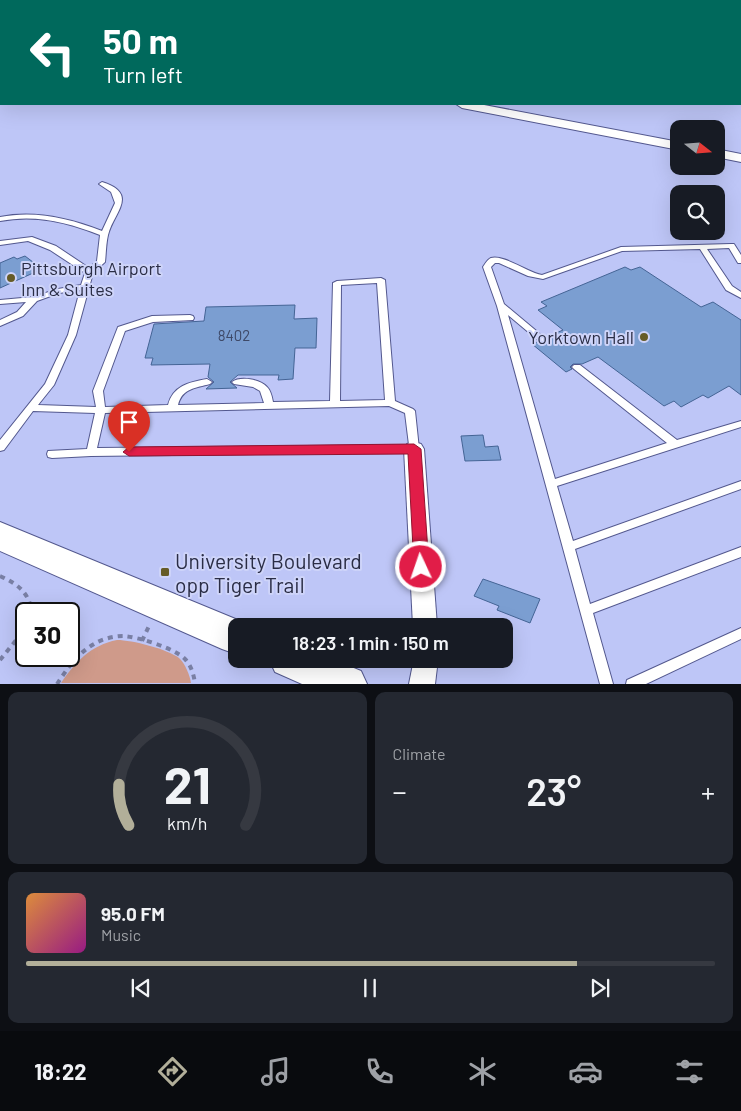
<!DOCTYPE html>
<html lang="en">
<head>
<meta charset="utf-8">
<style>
  body { margin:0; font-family:Barlow,sans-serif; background:#242831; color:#f1f3f6; height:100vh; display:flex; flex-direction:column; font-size:19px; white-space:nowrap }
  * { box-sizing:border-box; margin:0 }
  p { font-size:16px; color:#9ea1a6 }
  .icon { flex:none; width:28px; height:28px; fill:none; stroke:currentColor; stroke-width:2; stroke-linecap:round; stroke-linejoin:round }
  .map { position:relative; height:684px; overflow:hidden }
  .sheet { display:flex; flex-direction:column; gap:8px; padding:8px; background:#0d0f14; flex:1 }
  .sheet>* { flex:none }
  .top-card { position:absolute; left:0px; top:0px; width:741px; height:105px; box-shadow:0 5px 20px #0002; background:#00695c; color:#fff; overflow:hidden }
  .needle { width:32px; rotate:107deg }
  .buttons { position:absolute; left:670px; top:120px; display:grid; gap:10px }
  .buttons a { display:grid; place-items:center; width:55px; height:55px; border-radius:10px; background:#171b24; box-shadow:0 5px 20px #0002; font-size:25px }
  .speed { position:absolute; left:15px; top:602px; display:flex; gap:10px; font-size:25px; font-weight:700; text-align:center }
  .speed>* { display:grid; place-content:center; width:65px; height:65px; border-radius:50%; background:#171b24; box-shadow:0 5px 20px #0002; line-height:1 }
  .speed .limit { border:2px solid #111; border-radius:8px; background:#fff; color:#111 }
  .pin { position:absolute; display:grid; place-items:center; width:42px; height:42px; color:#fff; margin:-51px -21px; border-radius:50% 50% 50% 0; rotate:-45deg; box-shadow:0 0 5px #0007 }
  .pin .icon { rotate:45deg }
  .me { position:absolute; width:55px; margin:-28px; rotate:357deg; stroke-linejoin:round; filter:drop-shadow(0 0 4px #0008) }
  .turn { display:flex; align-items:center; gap:18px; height:105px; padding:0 20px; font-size:22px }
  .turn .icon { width:65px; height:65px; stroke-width:2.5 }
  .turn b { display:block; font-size:35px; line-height:42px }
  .big { font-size:38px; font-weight:600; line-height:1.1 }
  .sheet .card { flex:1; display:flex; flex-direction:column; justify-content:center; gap:8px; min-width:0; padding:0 18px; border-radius:10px; background:#242831 }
  .sheet .dial { align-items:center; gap:0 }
  .dial svg { height:130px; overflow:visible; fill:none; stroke:#363941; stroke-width:7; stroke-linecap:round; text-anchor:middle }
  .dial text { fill:#f1f3f6; stroke:none }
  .song { display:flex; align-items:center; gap:15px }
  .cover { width:60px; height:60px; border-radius:8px; background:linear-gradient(135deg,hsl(30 70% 55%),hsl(310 70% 35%)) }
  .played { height:5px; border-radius:2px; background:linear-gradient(90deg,#b2af99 80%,#363941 80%) }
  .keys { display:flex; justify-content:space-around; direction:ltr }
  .heat { display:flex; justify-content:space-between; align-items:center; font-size:28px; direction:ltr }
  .sheet .tiles { flex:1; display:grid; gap:8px; grid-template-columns:1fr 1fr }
  .card:last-child { grid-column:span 2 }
  .trip { position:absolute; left:228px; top:618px; width:285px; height:50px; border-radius:10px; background:#171b24; box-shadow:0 5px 20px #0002; font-weight:600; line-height:50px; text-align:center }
  .menu { display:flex; height:80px; justify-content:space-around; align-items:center; background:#090b0e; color:#9ea1a6 }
  .menu .icon { width:35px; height:35px }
  .menu .on { color:#b2af99 }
  .menu b { font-size:22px; color:#f1f3f6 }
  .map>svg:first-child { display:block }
  .green { fill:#cf9a8a }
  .building { fill:#7b9ed1; stroke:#446495 }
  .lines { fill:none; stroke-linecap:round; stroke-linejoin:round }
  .lane-casing { stroke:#53588e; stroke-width:2 }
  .street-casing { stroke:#53588e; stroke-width:2 }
  .primary-casing { stroke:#53588e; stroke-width:2 }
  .path { stroke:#797fa4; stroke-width:4; stroke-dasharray:5 5; stroke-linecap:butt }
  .lane { fill:#fff; fill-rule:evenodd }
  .street { fill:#fff; fill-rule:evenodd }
  .primary { fill:#fff; fill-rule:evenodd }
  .route { fill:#e11d48; stroke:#92132f }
  .poi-dot { fill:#655b27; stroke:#ced4f9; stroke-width:2 }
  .labels { text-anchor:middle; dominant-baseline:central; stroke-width:4; stroke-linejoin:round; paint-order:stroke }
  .number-label { font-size:15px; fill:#3e4968 }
  .poi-label { font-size:18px; fill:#2a2d45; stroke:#ced4f9; text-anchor:start }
  .near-poi-label { font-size:21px; fill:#2a2d45; stroke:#ced4f9; text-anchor:start }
</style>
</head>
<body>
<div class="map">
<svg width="741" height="684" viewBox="0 0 741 684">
  <rect width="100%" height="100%" fill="#bec6f7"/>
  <path class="green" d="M117 640C132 640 167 649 179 658 185 663 190 676 191 683H61C75 662 91 645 117 640Z"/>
  <g class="building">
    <path d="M25 256 42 269 0 288V263L14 257 17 259Z"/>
    <path d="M625 267 631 270 640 267 701 307 713 302 741 320V395L729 386 708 398 703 395 681 407 674 401 664 406 598 357 582 364H573L570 367 572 369 566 372 532 344 537 342 543 344 547 340V337L563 330 538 310 547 306 541 302Z"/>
    <path d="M295 305 294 319 317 318 316 348H295L293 379 278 380 279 375H238L230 382 237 388 206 389 214 382 208 377 210 364 151 365 153 358H145L154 324 204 321 206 307Z"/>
    <path d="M483 435 485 447 498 446 501 460 465 461 461 436Z"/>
    <path d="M483 579 540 599 530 623 497 610 499 606 474 596Z"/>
  </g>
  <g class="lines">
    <g class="lane-casing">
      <g id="lane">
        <path d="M102 182C140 194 113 213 108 235 106 243 106 253 105 262L93 273 76 335 54 385 38 405 96 407 93 391 118 327 152 316 190 315 193 316 194 318 193 320 153 322 125 331 103 391 105 407 168 405C173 386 189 382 207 379L212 382 210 384C196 388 182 388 178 405L264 403 260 391 253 387 234 384 232 382C240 376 260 379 267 387 271 391 272 397 273 402L330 401 333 283 337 281 381 278 385 280 395 401 413 409 415 411 419 449 418 452 91 456 52 458 48 457 47 454 48 451 87 449 95 413 33 411 4 450 0 451V440L45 384 68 335 80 290 59 293 37 301 23 316 0 326V320L17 312 26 302 0 304V300L33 297 58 289 81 285 85 273 50 250 28 241 0 245V241L32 237 56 246 89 268 97 261 100 235C67 222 35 214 0 221V217C35 210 69 218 102 231L115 203 111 192 99 184ZM377 283 385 400 340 401 341 285ZM389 406 405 413 409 445 97 448 105 413Z"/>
        <path d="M731 244H734L741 255V263H738L729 248 707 249 732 286 741 292V298L726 290 700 249 622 251 543 279 528 276 499 263H495L491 267 504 304 546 339 542 342 539 341 508 315 555 479 667 443 574 369 572 367 574 365H580L677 440 741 421V427L557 486 573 541 741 481V489L575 549 590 604 741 547V557L593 613 613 684H600L497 306 483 267C485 264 488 259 491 258 503 254 529 273 542 275L621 247Z"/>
        <path d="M741 628V639L646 684H626L627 680Z"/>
      </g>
    </g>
    <g class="street-casing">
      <g id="street">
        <path d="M251 0H267L268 1H252Z"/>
        <path d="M543 0H561L562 1H544Z"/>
        <rect x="740" y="24" width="1" height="6"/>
        <rect x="740" y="78" width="1" height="6"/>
        <path d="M456 104H479L679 142V150L462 108Z"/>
        <path d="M716 149 741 154V162L716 157Z"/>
        <path d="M414 442 421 444 424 449 437 626H413L404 449 407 444Z"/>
        <path d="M414 659H438L435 684H409Z"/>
      </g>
    </g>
    <g class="primary-casing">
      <g id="primary">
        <path d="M0 522 250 625V626H236V654L222 649 0 551Z"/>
        <path d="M269 659H332L361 671 367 684H302L275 672Z"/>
      </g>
    </g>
    <g class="path">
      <path d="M0 576C18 584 30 593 32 614"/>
      <path d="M142 641 149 626"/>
      <path d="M0 660 26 628"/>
      <path d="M57 684C67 669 78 653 94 644 102 639 114 636 123 636 139 637 174 648 185 659 191 665 194 675 195 684"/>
    </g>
    <use href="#lane" class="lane"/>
    <use href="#street" class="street"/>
    <use href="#primary" class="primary"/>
  </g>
  <path class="route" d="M414 444 421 449 429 567 427 571 421 573 416 571 414 567 408 454 129 456 123 452 129 447Z"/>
  <g class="poi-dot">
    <circle cx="11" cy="278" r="5"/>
    <circle cx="644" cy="337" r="5"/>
    <rect x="160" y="567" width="10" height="10" rx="2.5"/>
  </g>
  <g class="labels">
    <g class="number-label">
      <text x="234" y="335">8402</text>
    </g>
    <g class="poi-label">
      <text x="21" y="268">Pittsburgh Airport<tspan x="21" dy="21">Inn &amp; Suites</tspan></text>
      <text x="634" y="337" text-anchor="end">Yorktown Hall</text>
    </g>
    <g class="near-poi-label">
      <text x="175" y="560">University Boulevard<tspan x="175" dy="24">opp Tiger Trail</tspan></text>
    </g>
  </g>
</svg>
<div class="buttons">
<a><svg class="needle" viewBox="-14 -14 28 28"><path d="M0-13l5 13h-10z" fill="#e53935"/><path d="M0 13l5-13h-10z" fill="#9ea1a6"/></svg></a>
<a><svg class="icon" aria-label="search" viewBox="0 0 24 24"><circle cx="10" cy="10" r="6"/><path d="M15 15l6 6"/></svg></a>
</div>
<div class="speed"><div class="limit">30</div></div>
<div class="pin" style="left:129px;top:452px;background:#d93025"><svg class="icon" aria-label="arrive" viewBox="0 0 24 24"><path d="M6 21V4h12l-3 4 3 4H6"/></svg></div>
<svg class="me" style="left:421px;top:567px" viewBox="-20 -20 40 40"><circle r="17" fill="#e11d48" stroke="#fff" stroke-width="3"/><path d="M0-11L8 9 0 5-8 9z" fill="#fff"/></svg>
<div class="trip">18:23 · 1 min · 150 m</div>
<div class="top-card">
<div class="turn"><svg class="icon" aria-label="left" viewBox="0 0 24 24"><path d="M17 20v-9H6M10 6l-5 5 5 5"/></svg><div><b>50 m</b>Turn left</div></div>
</div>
</div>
<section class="sheet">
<div class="tiles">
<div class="card dial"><svg viewBox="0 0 100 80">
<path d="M14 69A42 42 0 1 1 86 69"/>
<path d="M14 69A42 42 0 0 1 8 44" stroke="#b2af99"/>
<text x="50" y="56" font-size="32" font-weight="700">21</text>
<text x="50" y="72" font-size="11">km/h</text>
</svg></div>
<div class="card"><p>Climate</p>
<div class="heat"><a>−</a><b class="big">23°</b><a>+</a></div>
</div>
<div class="card">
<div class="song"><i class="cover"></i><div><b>95.0 FM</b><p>Music</p></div></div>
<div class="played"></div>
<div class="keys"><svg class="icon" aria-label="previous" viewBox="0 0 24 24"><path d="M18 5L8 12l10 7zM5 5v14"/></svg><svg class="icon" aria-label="pause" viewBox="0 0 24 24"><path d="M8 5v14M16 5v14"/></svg><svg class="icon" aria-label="next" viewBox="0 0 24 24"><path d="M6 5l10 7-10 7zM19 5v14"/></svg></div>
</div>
</div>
</section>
<nav class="menu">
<b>18:22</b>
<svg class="icon on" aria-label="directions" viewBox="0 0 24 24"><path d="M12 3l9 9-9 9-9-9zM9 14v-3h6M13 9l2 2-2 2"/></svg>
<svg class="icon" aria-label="music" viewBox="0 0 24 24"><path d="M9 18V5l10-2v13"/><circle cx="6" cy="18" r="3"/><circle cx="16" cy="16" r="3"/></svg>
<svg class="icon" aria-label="phone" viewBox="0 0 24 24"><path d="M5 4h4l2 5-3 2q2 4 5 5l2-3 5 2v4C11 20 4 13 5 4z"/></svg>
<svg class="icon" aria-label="climate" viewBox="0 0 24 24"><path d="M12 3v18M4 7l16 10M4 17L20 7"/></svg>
<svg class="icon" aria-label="car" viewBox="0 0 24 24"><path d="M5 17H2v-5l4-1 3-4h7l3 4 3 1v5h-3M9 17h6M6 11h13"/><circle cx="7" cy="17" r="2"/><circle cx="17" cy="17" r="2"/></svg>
<svg class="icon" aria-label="filters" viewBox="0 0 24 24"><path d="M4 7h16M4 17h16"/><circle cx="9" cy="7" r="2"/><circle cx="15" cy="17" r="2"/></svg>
</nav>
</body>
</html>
